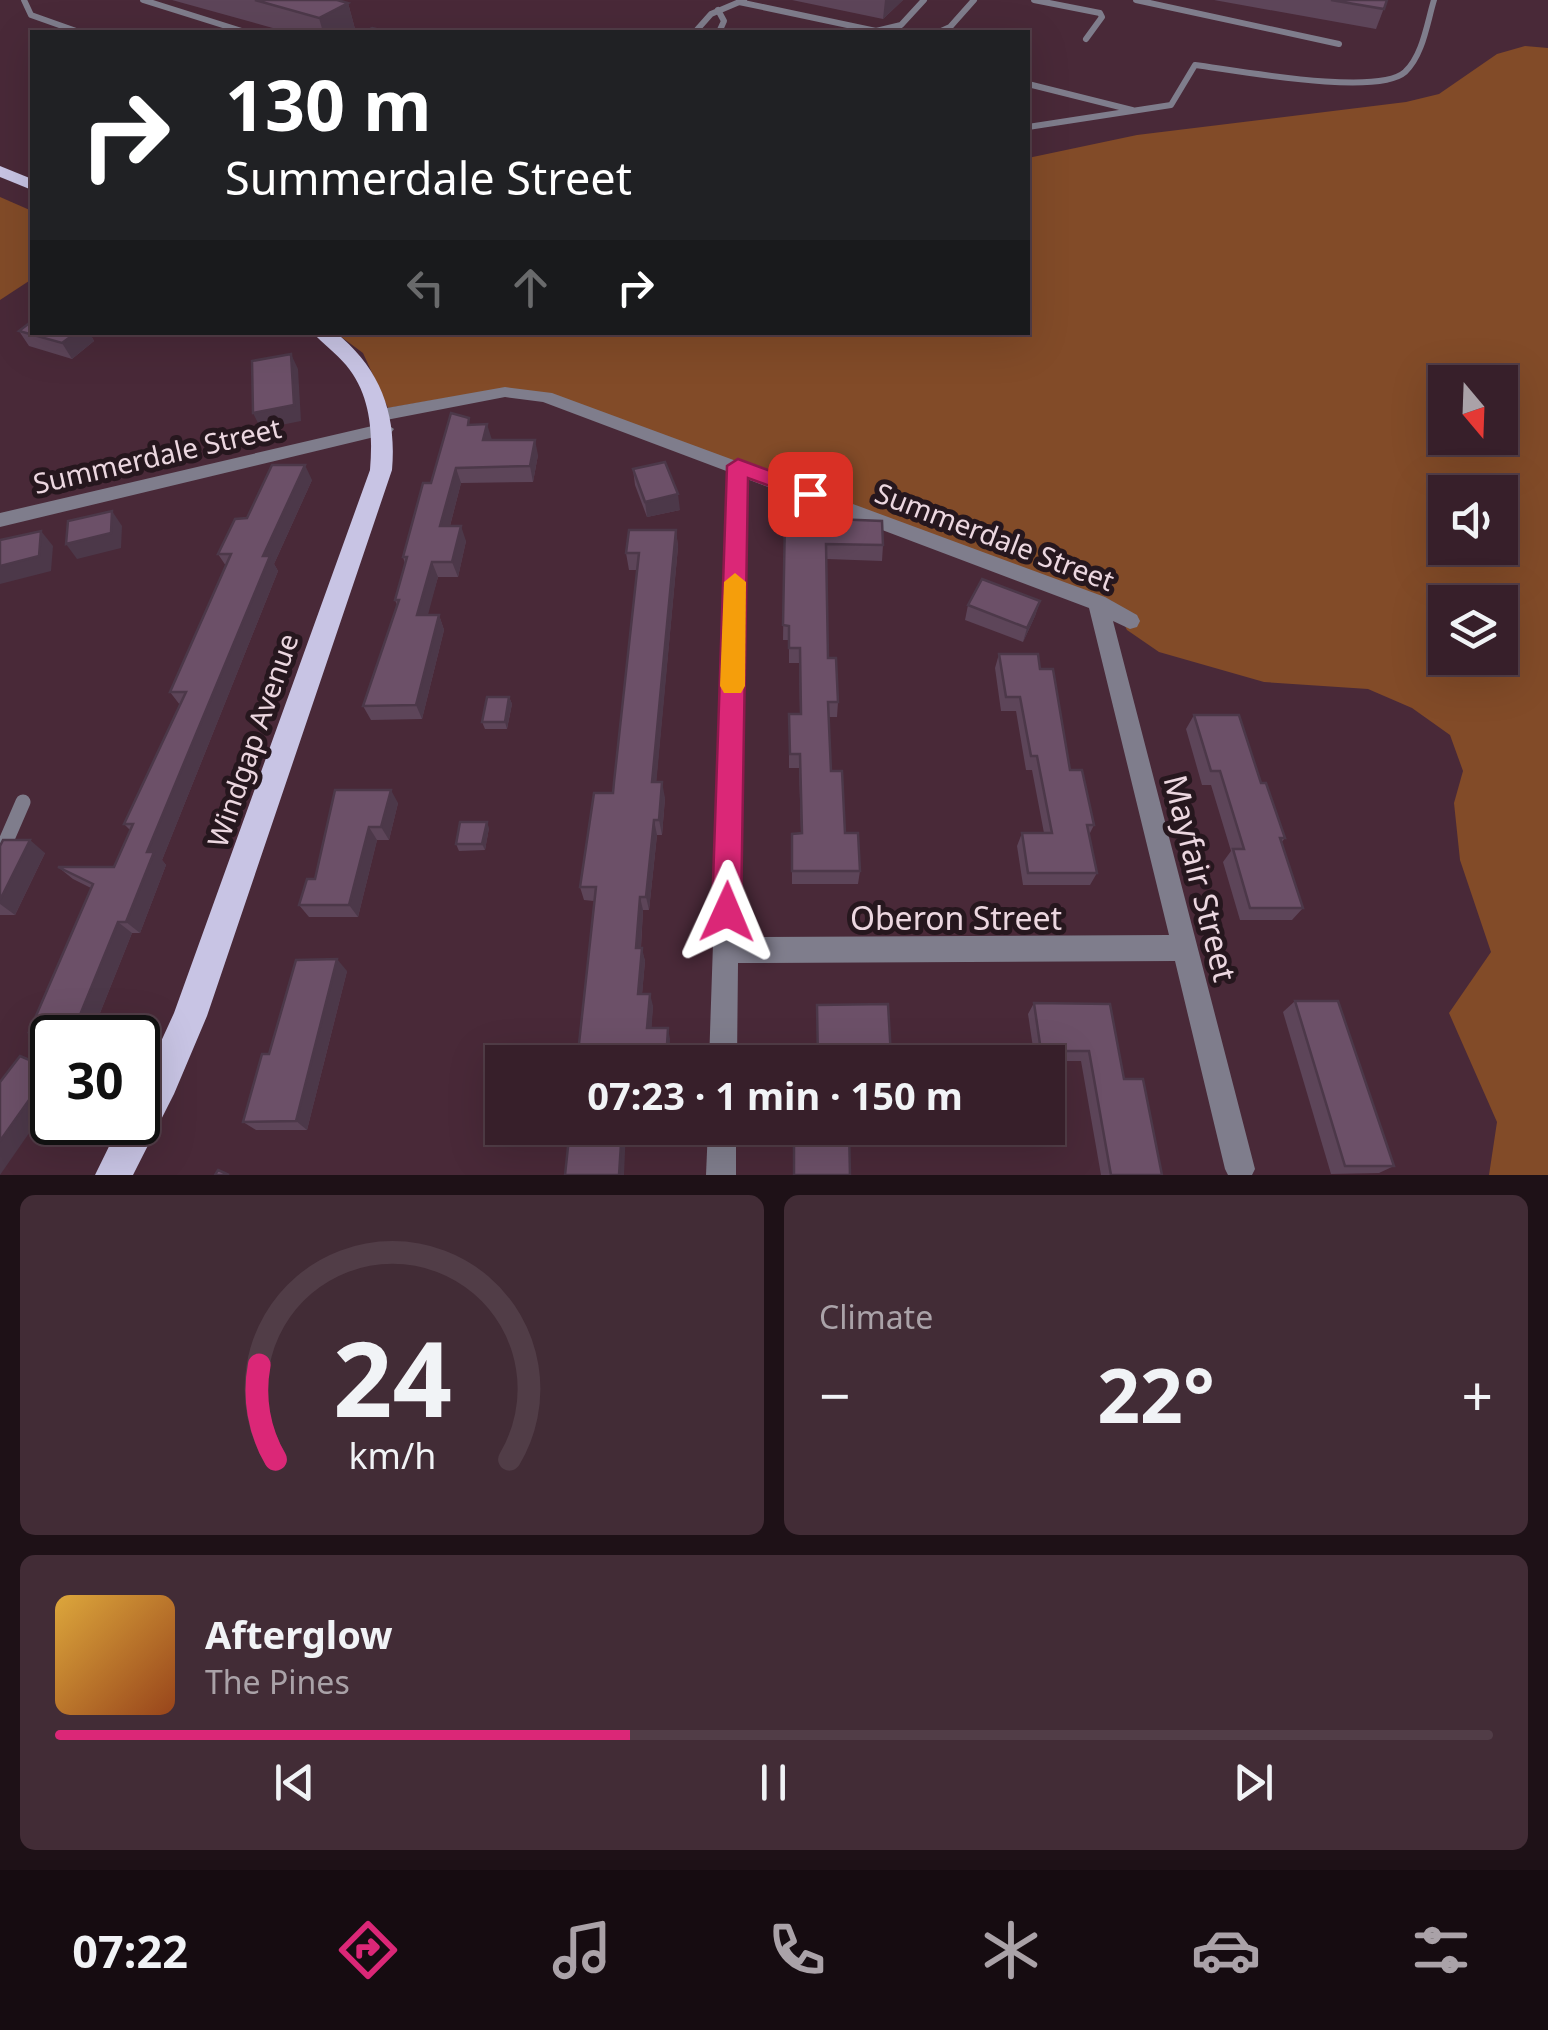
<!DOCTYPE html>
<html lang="en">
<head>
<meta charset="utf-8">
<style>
  body { margin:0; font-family:"Noto Sans",sans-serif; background:#422c36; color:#f1f3f6; height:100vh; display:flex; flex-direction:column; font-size:38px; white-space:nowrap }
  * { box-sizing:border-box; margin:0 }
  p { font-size:32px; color:#aaa2a8 }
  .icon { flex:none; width:55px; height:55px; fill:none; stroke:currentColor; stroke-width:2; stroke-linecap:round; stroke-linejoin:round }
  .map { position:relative; height:1175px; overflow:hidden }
  .side { display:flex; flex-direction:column; gap:20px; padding:20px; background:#1e1117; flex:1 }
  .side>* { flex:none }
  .top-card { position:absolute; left:30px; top:30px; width:1000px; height:305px; border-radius:0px; box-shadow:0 10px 40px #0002,0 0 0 2px #513d47; background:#202124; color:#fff; overflow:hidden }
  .needle { width:65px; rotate:161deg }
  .fabs { position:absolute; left:1428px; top:365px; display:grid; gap:20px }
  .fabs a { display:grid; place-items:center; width:90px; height:90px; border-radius:0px; background:#371f2a; box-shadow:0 10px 40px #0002,0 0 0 2px #513d47; font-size:50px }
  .speed { position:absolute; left:30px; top:1015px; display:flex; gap:20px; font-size:50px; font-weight:700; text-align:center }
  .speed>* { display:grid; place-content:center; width:130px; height:130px; border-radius:50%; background:#371f2a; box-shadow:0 10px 40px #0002,0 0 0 2px #513d47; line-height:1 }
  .speed .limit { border:5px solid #111; border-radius:15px; background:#fff; color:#111 }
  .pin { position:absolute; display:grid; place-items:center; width:85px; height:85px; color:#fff; margin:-42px; border-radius:20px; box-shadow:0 5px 15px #0006 }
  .me { position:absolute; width:110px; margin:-55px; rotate:1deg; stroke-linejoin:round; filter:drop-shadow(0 0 8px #0008) }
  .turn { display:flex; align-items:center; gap:35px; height:210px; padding:0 30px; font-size:45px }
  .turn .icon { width:130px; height:130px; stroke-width:2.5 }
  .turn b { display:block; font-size:70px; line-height:85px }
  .lanes { display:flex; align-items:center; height:95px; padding:0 30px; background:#0003; justify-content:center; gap:50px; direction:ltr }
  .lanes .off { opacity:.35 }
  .big { font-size:75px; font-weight:700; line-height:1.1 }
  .side .card { flex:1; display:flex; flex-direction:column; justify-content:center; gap:15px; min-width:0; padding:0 35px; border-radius:15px; background:#422c36 }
  .side .dial { align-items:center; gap:0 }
  .dial svg { height:260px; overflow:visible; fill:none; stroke:#513d47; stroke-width:7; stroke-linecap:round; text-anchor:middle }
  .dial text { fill:#f1f3f6; stroke:none }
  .song { display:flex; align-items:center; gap:30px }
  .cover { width:120px; height:120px; border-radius:15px; background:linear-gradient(135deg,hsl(40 70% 55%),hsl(20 70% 35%)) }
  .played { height:10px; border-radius:5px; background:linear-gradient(90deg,#db2777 40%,#513d47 40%) }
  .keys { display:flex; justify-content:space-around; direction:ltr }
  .heat { display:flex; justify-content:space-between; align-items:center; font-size:55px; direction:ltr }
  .side .tiles { flex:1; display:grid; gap:20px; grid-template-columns:1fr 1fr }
  .card:last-child { grid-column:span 2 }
  .trip { position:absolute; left:485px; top:1045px; width:580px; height:100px; border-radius:0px; background:#371f2a; box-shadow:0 10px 40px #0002,0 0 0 2px #513d47; font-weight:700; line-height:100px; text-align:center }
  .menu { display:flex; height:160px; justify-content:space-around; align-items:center; background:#160c11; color:#aaa2a8 }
  .menu .icon { width:70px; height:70px }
  .menu .active { color:#db2777 }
  .menu b { font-size:45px; color:#f1f3f6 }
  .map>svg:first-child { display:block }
  .green { fill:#824b28; fill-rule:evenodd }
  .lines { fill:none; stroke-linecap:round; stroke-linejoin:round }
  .lane-far1 { stroke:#7f7d8c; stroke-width:6 }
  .lane { stroke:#7f7d8c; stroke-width:15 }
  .street { fill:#7f7d8c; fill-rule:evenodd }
  .primary { fill:#c8c4e4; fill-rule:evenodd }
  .wall { fill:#5d4559 }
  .shaded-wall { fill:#4c3849 }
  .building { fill:#6c5068; stroke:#4c3849; stroke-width:2.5 }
  .route { fill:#db2777; stroke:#8e194d; stroke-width:2.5 }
  .slow { fill:#f59e0b }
  .labels { text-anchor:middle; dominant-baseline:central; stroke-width:10; stroke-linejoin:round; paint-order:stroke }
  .street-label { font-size:28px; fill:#ecd7e0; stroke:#26171e }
  .near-street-label { font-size:32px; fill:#ecd7e0; stroke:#26171e }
</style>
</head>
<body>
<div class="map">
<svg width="1548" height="1175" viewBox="0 0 1548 1175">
  <rect width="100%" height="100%" fill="#492938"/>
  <g class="green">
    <path d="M1525 46 1548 48V1175H1489L1497 1122 1449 1013 1491 952 1460 860 1454 803 1463 771 1450 735 1412 708 1368 689 1264 682 1159 652 1127 630 1112 601 505 388 388 408 363 353 336 333 1028 332V158L1137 135 1406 102 1439 94 1497 54ZM1445 382H1500V438H1445ZM1445 492H1500V548H1445ZM1445 602H1500V658H1445Z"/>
    <path d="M0 197 32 211V279L0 300Z"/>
  </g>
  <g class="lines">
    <g class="lane-far1">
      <path d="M24 0 31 15 79 32"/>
      <path d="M143 0 245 32"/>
      <path d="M1034 0 1100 13 1102 17 1086 39"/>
      <path d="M1136 0 1339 44"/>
      <path d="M739 2 876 31 901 25 924 0"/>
      <path d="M718 10 724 21 719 32"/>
      <path d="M695 32 711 14 744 0"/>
      <path d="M939 32 950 27 974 0"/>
      <path d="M1028 84 1132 110"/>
      <path d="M1028 127 1171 105 1195 65C1235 70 1377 97 1405 72 1423 55 1427 23 1434 0"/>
    </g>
    <path class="lane" d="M0 855 23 802"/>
    <g class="street">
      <path d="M505 387 552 393 1105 597 1137 615 1140 621 1137 627 1130 629 1113 621 1255 1169 1252 1175H1228L1225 1169 1175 961 738 963 737 1062H709L729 472 543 402 505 397 381 421 372 415 381 409ZM747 479 1089 608 1169 935 739 937Z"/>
      <path d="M385 423 394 429 391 433 0 527V513Z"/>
      <path d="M708 1128H736V1175H706Z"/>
    </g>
    <g class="primary">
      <path d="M0 166 32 179V190L0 177Z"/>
      <path d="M312 332H335C380 368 397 413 392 470L207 1016 174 1094 133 1175H95L121 1122H138V1092L174 1013 370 470C373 433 371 395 346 365 336 353 323 344 312 332Z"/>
    </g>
  </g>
  <g class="wall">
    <path d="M172 0H337L348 3 355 29 349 32H287Z"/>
    <path d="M792 0H903L883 19Z"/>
    <path d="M1214 0H1387L1376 29Z"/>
    <path d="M19 331 32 332H89L94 341 72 359 29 346Z"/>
    <path d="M471 425 492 440 538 455 533 482 461 483 450 526 466 541 458 577H438L427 615H439L444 630 422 719 371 720 363 706 397 605 395 600 405 564 403 557 431 483Z"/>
    <path d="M633 469 680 510 647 517 635 485Z"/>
    <path d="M312 480 274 564 278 571 162 860 166 865 140 933H132L90 1038H52V1042H45L29 1032 91 888 73 879 58 867H114L130 830 124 824 180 705 170 692 226 566 218 554 247 518Z"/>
    <path d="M785 517 883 545 882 561 827 559 828 658 838 702 837 717H829L831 771 845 833 860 871 858 884H792V834L801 833 799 768H789V714H800L799 663H789V640H783Z"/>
    <path d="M676 530 678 547 656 782 665 798 662 835H657L649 910H643L641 948 645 961 642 994 653 1006 651 1028 670 1039 577 1062 594 901 584 900 580 887 613 793 637 570H629L626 553Z"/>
    <path d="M1040 601 1035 616 1023 642 965 620 968 605Z"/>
    <path d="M999 654 1040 669 1070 770 1094 825 1089 835 1097 873 1090 885H1023L1017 846 1022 833H1044L1032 770H1026L1016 711H1001L995 668Z"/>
    <path d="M509 697 512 704 507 729H485L482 722Z"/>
    <path d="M1194 715 1261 783 1285 838 1281 843 1303 908 1292 920H1240L1223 862 1231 851 1211 785H1202L1186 729Z"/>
    <path d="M335 790 398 803 389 840H377L358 917H309L299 905 315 879Z"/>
    <path d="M489 828 485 850 459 851 456 844Z"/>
    <path d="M0 846 45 853 15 915H0Z"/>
    <path d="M347 971 307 1130H256L243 1122 269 1054Z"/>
    <path d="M1295 1001 1394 1166 1379 1173 1331 1174 1283 1012Z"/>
    <path d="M1034 1003 1124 1079 1162 1175H1101L1081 1061H1035L1028 1014Z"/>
    <path d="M817 1005 891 1056 889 1062H817Z"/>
  </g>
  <g class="shaded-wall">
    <path d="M885 0H903L883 19Z"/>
    <path d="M348 3 355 29 349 32H323L319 18Z"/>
    <path d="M77 332H89L94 341 72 359 62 343Z"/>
    <path d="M291 354 298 369 301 421 261 429 253 413Z"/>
    <path d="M487 424 492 440H483Z"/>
    <path d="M535 440 538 455 533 482 530 466Z"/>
    <path d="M305 465 312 480 274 564 278 571 162 860 166 865 140 933 126 922 147 852 263 556Z"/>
    <path d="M456 468 461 483 446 541 440 526Z"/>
    <path d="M678 494 680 510 647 517 645 502Z"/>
    <path d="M112 511 122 526 121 548 77 559 66 544Z"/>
    <path d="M461 526 466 541 458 577 452 562Z"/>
    <path d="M676 530 678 547 655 797 652 782Z"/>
    <path d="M41 531 53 546 51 571 0 584V566Z"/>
    <path d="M432 562 438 577 424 630 417 615Z"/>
    <path d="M1040 601 1035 616 1023 642 1027 628Z"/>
    <path d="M439 615 444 630 422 719 416 705Z"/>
    <path d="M509 697 512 704 507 729 505 722Z"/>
    <path d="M662 782 665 798 662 835 659 820Z"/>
    <path d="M391 790 398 803 389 840 381 827Z"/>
    <path d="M654 820 657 835 649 910 646 897Z"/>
    <path d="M487 822 489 828 485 850 482 844Z"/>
    <path d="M369 827 377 840 358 917 349 905Z"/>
    <path d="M30 840 45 853 15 915 0 904V900Z"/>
    <path d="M640 897 643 910 640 961 636 948Z"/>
    <path d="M118 922 132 933 90 1038H82L73 1032Z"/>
    <path d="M642 948 645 961 641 1006 638 994Z"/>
    <path d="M337 959 347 971 307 1130 296 1121Z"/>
    <path d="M650 994 653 1006 651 1039 647 1028Z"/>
    <path d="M668 1028 670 1039 669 1062H666Z"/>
    <path d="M51 1069 52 1070V1100L0 1175V1141Z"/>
    <path d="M622 1128H626L624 1175H619Z"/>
  </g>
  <g class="building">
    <path d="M255 0H337L348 3 319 18Z"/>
    <path d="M1331 0H1387L1384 9Z"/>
    <path d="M372 28 388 32H364Z"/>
    <path d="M32 321V332H77L62 343 19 331Z"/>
    <path d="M291 354 294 405 253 413 252 361Z"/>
    <path d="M451 413 469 418 468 425 487 424 483 440H535L530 466 456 468 440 526H461L452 562H432L417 615H439L416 705 363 706 399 600H395L407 557H403L423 483H431Z"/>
    <path d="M665 462 678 494 645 502 633 469Z"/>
    <path d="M272 465H305L263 556H270L147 852H154L126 922H118L73 1032H29L93 884 58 867H114L133 824H124L186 692H170L231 554H218L235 519 247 518Z"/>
    <path d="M112 511 111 533 66 544 68 521Z"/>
    <path d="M785 517 882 521 883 545 826 544 828 658H836L838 702H828L831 771H842L845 833H858L860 871H792V834L802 833 800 754H790L789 714H801L800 648H789V626L783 625Z"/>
    <path d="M629 530H676L652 782H662L659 820H654L646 897H640L636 948H642L638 994H650L647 1028H668L666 1062H577L596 887H580L594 793H613L614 782 639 553H626Z"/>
    <path d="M41 531 39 556 0 566V540Z"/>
    <path d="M982 579 1040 601 1027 628 968 605Z"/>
    <path d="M999 654H1038L1040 669H1053L1070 770H1082L1094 825H1087L1097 873H1028L1022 833H1052L1037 756H1031L1020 697H1006Z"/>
    <path d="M487 697H509L505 722H482Z"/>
    <path d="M1194 715H1239L1261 783H1266L1285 838H1280L1303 908H1250L1233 849H1244L1220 771H1211Z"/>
    <path d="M335 790H391L381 827H369L349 905H299L307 879H315Z"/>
    <path d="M460 822H487L482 844H456Z"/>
    <path d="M3 840H30L0 900V846Z"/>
    <path d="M337 959 296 1121 243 1122 262 1054H269L296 960Z"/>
    <path d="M1295 1001H1338L1394 1166H1345Z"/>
    <path d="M1034 1003 1110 1004 1124 1079H1143L1162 1175H1111L1089 1051H1041Z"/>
    <path d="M888 1004 891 1056H846L847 1062H818L817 1005Z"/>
    <path d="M20 1056 51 1069 0 1141V1082Z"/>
    <path d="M570 1128H622L619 1175H565Z"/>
    <path d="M794 1128H849L850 1175H794Z"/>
    <path d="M218 1170 229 1175H215Z"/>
  </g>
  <path class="route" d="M738 459 817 488 820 494 810 501 748 478 741 912 737 922 727 926 717 922 712 912 727 466Z"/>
  <path class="slow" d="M735 573 746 582 745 686 741 693H724L720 686 724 582Z"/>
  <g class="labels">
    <g class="street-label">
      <text transform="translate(157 455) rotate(-13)">Summerdale Street</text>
      <text transform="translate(995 536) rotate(21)">Summerdale Street</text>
      <text transform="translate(252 740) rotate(-71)">Windgap Avenue</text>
    </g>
    <g class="near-street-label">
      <text transform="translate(1201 878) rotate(76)">Mayfair Street</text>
      <text x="956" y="917">Oberon Street</text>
    </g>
  </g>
</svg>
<div class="fabs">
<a><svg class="needle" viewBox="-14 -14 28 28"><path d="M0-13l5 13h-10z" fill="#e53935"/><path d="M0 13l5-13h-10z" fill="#aaa2a8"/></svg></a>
<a><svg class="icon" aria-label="sound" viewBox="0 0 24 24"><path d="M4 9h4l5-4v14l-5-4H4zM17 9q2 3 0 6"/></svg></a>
<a><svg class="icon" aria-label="layers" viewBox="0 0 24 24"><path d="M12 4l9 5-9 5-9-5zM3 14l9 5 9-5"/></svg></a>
</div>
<div class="speed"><div class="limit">30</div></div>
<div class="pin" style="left:810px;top:494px;background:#d93025"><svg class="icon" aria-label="arrive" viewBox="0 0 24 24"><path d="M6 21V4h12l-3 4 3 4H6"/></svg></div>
<svg class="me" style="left:727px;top:912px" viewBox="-20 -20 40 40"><path d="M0-17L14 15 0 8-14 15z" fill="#db2777" stroke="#fff" stroke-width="4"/></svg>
<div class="trip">07:23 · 1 min · 150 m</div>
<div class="top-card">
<div class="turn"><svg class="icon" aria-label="right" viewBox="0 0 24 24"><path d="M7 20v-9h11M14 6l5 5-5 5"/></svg><div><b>130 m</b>Summerdale Street</div></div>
<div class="lanes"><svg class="icon off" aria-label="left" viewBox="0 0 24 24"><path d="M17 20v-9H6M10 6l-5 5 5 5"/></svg><svg class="icon off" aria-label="ahead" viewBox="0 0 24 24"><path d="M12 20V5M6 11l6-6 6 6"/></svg><svg class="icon" aria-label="right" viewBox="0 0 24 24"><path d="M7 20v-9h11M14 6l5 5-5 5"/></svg></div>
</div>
</div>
<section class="side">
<div class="tiles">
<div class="card dial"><svg viewBox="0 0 100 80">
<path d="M14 69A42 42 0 1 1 86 69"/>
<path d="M14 69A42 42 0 0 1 9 40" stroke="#db2777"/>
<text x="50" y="56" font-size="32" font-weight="700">24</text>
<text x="50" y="72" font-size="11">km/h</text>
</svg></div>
<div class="card"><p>Climate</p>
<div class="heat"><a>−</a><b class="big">22°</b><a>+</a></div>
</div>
<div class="card">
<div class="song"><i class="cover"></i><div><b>Afterglow</b><p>The Pines</p></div></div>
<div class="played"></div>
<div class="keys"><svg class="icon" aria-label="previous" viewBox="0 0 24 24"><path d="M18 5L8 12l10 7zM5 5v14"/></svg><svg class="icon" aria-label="pause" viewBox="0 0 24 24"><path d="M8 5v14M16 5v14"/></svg><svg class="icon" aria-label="next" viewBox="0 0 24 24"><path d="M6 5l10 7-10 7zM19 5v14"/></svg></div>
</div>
</div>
</section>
<nav class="menu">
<b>07:22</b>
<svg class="icon active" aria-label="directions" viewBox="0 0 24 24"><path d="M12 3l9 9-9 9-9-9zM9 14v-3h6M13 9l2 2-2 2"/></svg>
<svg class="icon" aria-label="music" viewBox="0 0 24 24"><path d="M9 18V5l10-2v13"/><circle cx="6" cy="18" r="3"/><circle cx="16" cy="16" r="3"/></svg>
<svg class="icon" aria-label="phone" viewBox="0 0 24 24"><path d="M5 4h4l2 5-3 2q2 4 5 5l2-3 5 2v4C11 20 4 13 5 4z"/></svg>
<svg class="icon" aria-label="climate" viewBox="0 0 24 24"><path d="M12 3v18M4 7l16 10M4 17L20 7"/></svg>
<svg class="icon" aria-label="car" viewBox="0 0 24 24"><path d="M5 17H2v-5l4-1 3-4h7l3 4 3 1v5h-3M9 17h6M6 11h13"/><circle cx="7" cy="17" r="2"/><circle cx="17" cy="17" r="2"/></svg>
<svg class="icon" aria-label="filters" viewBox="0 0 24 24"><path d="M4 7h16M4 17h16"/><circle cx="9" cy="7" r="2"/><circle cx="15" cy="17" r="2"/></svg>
</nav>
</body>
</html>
